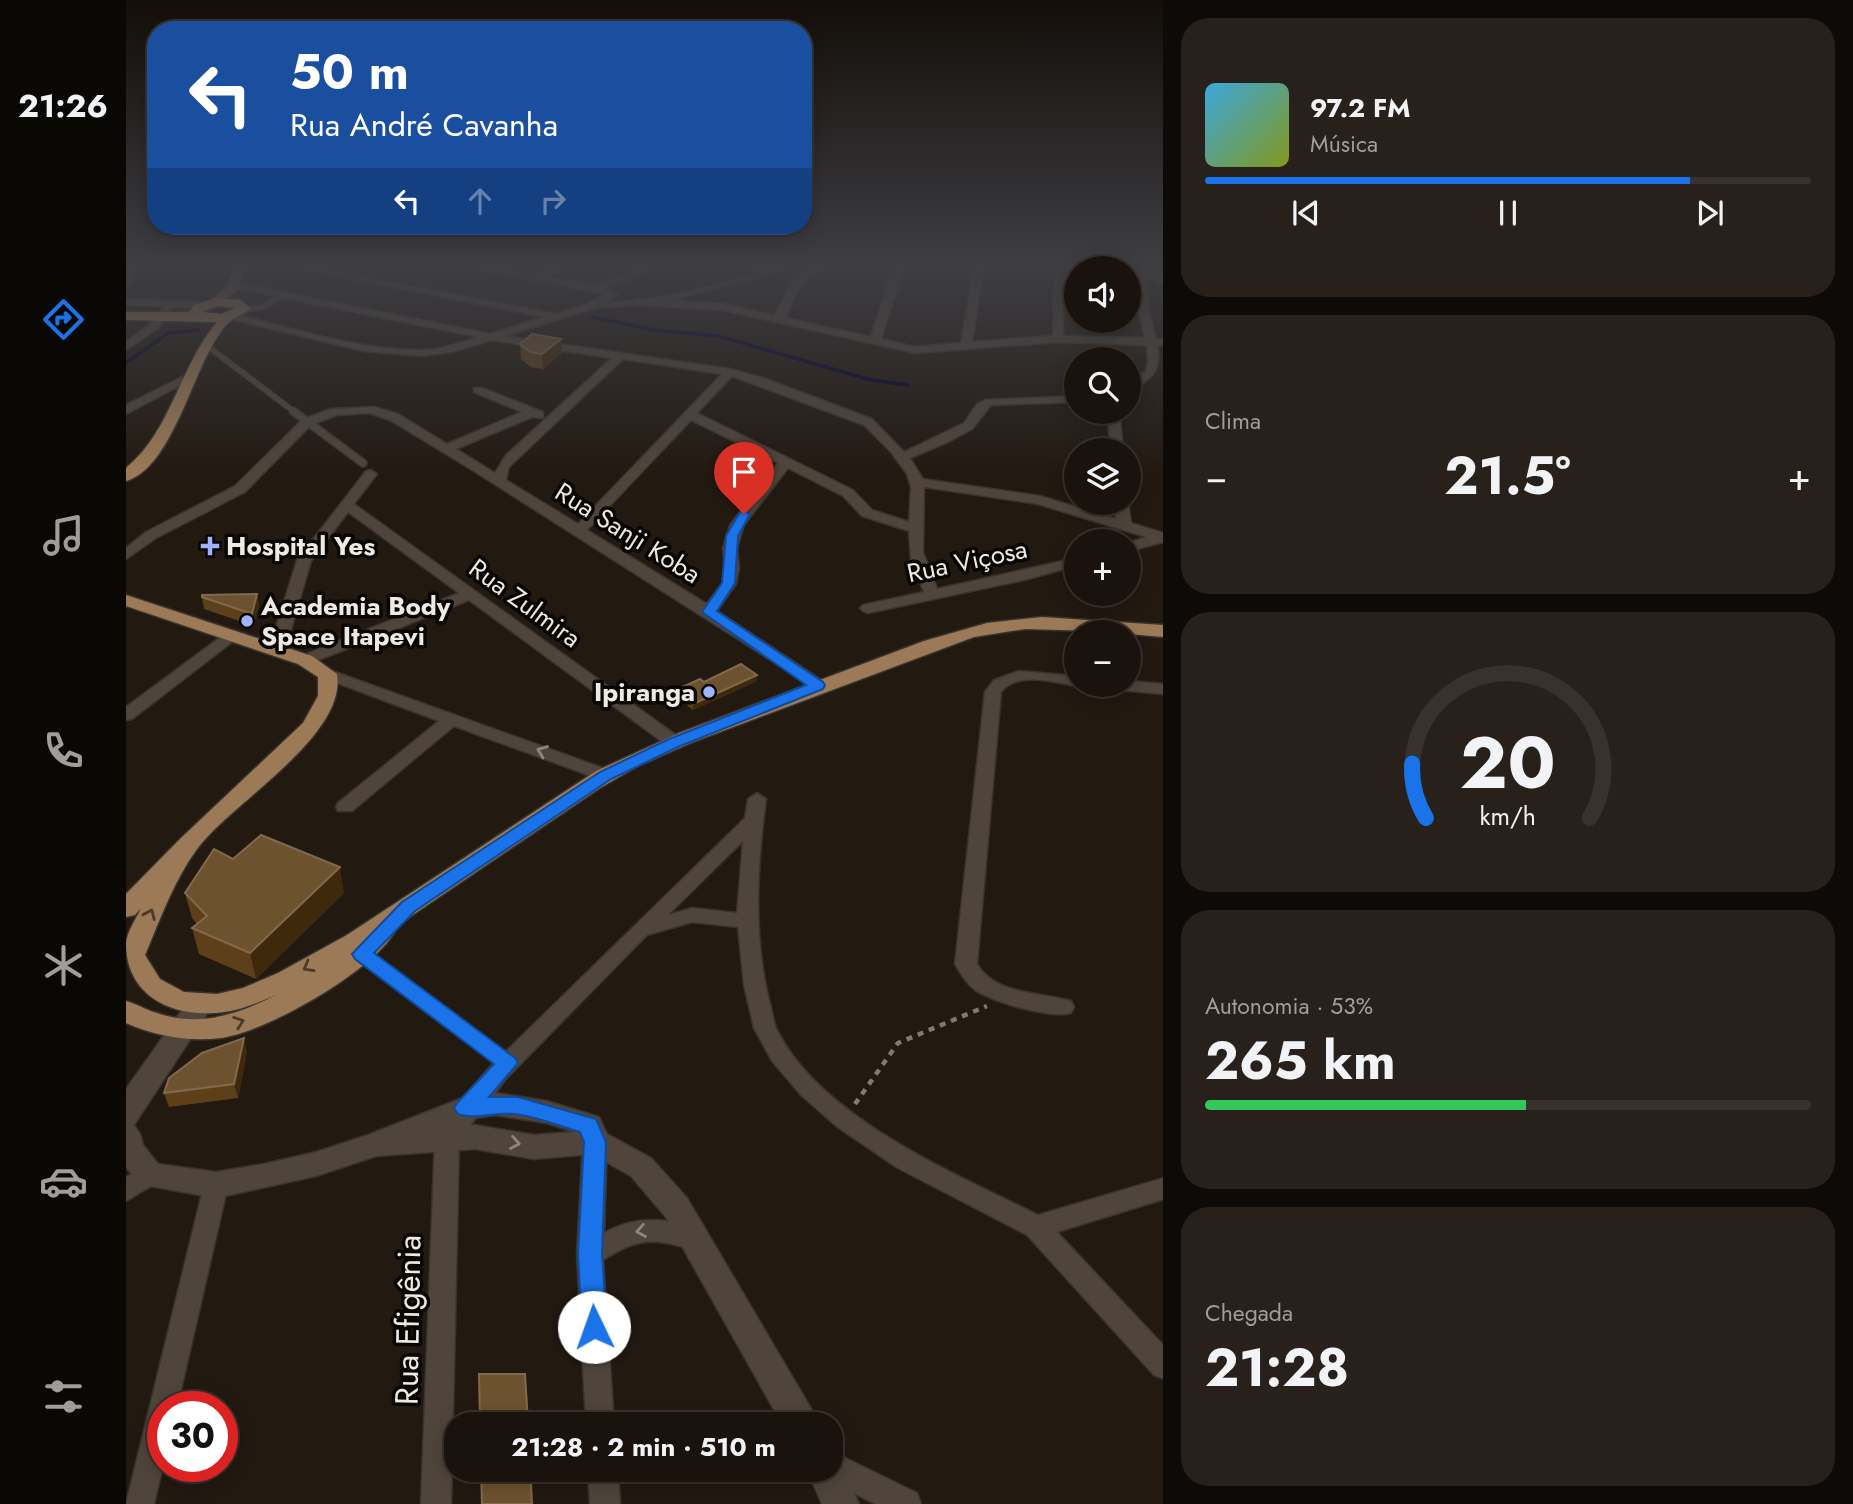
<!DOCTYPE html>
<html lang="pt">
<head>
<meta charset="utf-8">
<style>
  body { margin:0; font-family:Jost,sans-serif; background:#27201b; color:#f1f3f6; height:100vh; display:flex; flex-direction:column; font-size:26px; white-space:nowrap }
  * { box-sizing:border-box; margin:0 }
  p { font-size:23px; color:#9f9e9d }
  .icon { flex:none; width:38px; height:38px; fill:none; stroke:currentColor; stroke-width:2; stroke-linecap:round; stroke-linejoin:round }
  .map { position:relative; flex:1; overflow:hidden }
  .side { display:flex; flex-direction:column; gap:18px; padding:18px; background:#0e0a07; width:690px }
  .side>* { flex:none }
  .guide { position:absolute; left:21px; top:21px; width:665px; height:214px; border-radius:28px; box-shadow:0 4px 18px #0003,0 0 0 2px #38322e; background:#1a4fa0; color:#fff; overflow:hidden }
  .controls { position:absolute; left:938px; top:256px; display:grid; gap:14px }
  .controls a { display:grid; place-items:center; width:77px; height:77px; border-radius:50%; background:#1a130d; box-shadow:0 4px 18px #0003,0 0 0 2px #38322e; font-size:35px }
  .speed { position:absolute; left:21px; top:1391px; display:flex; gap:14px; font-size:35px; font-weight:700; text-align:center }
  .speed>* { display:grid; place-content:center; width:91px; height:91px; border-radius:50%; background:#1a130d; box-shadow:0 4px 18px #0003,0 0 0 2px #38322e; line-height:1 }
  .speed .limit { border:10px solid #d22; background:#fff; color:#111 }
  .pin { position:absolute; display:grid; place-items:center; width:60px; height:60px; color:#fff; margin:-72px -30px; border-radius:50% 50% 50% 0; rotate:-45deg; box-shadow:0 0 7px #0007 }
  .pin .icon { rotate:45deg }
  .me { position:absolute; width:77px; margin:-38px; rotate:357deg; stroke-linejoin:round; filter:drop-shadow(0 0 5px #0008) }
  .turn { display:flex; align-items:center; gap:24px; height:147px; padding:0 28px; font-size:32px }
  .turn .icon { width:91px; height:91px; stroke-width:2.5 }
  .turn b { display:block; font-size:49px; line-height:60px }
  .lanes { display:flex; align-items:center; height:66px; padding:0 28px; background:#0003; justify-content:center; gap:35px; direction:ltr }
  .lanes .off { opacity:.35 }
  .big { font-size:52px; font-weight:700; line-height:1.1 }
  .side .widget { flex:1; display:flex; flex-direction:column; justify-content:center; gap:10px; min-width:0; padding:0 24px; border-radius:28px; background:#27201b }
  .side .dial { align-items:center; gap:0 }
  .dial svg { height:182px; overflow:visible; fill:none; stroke:#38322e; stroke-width:7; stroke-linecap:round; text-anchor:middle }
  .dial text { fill:#f1f3f6; stroke:none }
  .song { display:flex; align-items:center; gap:21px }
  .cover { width:84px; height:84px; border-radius:10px; background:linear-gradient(135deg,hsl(200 70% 55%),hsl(70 70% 35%)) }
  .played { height:7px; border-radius:4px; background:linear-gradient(90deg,#1a73e8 80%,#38322e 80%) }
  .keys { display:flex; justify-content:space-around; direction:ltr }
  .heat { display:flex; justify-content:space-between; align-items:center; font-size:38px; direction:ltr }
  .charge { height:10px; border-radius:5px; background:linear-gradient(90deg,#34c759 53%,#38322e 0) }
  .trip { position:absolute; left:318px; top:1412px; width:399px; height:70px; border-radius:28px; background:#1a130d; box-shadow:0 4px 18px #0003,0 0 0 2px #38322e; font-weight:700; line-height:70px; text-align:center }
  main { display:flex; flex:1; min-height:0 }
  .dock { display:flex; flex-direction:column; width:126px; justify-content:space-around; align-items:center; background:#0a0805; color:#9f9e9d }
  .dock .icon { width:49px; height:49px }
  .dock .current { color:#1a73e8 }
  .dock b { font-size:32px; color:#f1f3f6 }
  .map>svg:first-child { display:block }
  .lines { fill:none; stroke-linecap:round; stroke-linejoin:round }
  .stream { stroke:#03002a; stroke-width:3.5 }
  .service-far2-casing { stroke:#39332e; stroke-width:7 }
  .service-far1-casing { stroke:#39332e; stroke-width:10 }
  .service-casing { stroke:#39332e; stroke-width:14 }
  .minor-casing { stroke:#39332e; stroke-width:3 }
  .tertiary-casing { stroke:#39332e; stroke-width:3 }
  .secondary-casing { stroke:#39332e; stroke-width:3 }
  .primary-casing { stroke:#39332e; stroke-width:3 }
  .path { stroke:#817972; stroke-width:4.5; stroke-dasharray:6 6; stroke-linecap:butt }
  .service-far2 { stroke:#4f453b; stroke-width:5 }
  .service-far1 { stroke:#4f453b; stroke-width:7 }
  .service { stroke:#4f453b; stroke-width:10 }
  .minor { fill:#4f453b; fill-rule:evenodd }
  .tertiary { fill:#4f453b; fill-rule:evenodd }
  .secondary { fill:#756049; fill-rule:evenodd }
  .primary { fill:#9c7a57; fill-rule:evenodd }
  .wall { fill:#5d4019 }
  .shaded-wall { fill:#3f290d }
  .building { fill:#6d522f; stroke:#816a4b; stroke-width:2 }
  .oneway { stroke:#8f877e }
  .oneway2 { stroke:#4b3a29 }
  .route { fill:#1a73e8; stroke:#114b97; stroke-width:2 }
  .poi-dot { fill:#a0b3fd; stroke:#080603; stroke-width:2.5 }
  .labels { text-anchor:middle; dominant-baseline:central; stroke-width:7; stroke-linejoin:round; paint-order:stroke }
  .street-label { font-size:26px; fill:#efe9e3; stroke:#080603 }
  .poi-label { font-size:26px; font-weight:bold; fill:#efe9e3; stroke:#080603; text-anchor:start }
  .near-street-label { font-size:32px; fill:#efe9e3; stroke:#080603 }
</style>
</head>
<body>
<main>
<nav class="dock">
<b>21:26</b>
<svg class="icon current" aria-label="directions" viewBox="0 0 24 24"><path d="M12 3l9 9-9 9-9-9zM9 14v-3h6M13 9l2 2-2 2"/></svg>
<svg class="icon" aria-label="music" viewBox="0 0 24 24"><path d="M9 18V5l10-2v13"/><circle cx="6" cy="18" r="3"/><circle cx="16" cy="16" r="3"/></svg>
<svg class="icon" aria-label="phone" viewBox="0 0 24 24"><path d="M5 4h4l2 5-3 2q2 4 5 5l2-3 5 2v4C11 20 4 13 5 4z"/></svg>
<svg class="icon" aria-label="climate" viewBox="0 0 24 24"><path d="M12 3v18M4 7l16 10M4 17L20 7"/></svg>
<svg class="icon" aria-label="car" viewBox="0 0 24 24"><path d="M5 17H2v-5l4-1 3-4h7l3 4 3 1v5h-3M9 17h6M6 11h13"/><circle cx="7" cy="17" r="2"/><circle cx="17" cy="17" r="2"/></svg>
<svg class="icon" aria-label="filters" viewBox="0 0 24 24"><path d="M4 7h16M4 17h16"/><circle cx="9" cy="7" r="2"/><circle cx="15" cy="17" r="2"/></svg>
</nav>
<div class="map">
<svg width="1038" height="1504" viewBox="0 0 1038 1504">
  <rect width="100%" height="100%" fill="#221911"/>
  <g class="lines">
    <g class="stream">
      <path d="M466 317 527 330 592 336 745 380 782 385"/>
      <path d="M0 363 42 333 72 330"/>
    </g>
    <g class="service-far2-casing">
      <g id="service-far2">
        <path d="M468 305C536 306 601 283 666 265"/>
        <path d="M117 310 137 307 158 295"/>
        <path d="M80 345 170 413"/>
      </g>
    </g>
    <g class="service-far1-casing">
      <path id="service-far1" d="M167 411 237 463"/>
    </g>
    <g class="service-casing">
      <path id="service" d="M236 954 382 1063"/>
    </g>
    <g class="minor-casing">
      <g id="minor">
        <path d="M3 265H12L5 283 0 286Z"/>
        <path d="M158 265H176L430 314 464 303 480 294 331 265H351L409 275 435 265H447L421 277 470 285 525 265H537L480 288 493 294 472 307 379 336 604 369 637 378 746 419 778 452 838 423 851 404 859 400 950 396V402L865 405 846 429 822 442 784 458 797 479 914 496 990 519 988 502H1002L1005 523 1038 533V542L1003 551V543L1020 537 912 504 798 487 797 552 811 589 950 558V566L898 580 742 613 737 611 734 608 737 605 798 592 785 561 783 531 736 516 717 496 662 468 618 525 611 548 613 568 610 584 591 611 698 682 700 685 698 688 692 690 343 468 264 420 243 413 211 415 185 425 119 492 30 538 0 559V548L20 532 109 486 177 419 205 409 248 407 272 414 321 444 396 412 348 392V388H356L417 412V418L406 417 330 449 369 473 380 455 486 358 366 340 326 352 295 356 238 351 100 318 99 316 104 313C166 328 231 350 295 350 314 350 334 343 352 337L104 287 102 285 107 282 365 334 418 317ZM497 359 596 374 452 524 380 480 383 467ZM606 376 738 425 765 452 781 474 785 487 783 522 746 510 727 490 571 413ZM565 420 652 463 604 525 597 548 599 568 596 584 581 604 461 530Z"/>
        <path d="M623 265H632L639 274 631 276Z"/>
        <path d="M768 265H778L755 339 789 347 835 343 849 265H858L846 342 927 336 928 265H937V336L1019 338C1013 313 1006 290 1016 265H1024C1017 291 1023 313 1030 339H1038V345H1031C1036 369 1026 382 1003 389V382L1020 371 1022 362 1021 345 932 342 789 353 597 310 511 305 506 302 511 299 597 304 745 337Z"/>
        <path d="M0 299 77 302 82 305 77 308 46 307 32 328 0 350V342L24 324 38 306 0 305Z"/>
        <path d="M64 373 70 376 68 378 0 414V405Z"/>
        <path d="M981 411H993L997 450H985Z"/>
        <path d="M245 470 251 474 228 504 554 738 557 742 554 746H542L343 600 185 663H173L171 660 173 657 333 593 222 512 185 561 159 650 151 655 145 653 143 650 171 560 240 471Z"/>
        <path d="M105 631 110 633 113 636 110 639 6 719 0 720V707L100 633Z"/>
        <path d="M201 669 485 771 488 775 485 779H473L328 726 226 811H212L210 807 212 803 313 721 195 677 193 674 195 671Z"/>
        <path d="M893 671 950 676V684H956L950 686C927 682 892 671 875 692L851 964C869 995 914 992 945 1001L948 1007 945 1013C925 1019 867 1002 849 990 840 983 835 974 829 964L859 692 868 680Z"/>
        <path d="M1003 681 1038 684V694L982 689 974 684H1003Z"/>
        <path d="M631 793 640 799C631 865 627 934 643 1000 646 1010 647 1021 651 1030 694 1117 829 1174 912 1215L1038 1178V1199L931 1232 1038 1346V1379L1028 1375 901 1235 770 1167 710 1126 675 1095 646 1061 628 1028 618 985 612 927 566 922 521 935 380 1079 333 1140 325 1504H295L309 1138 337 1098 364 1067 619 818 622 799ZM617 841 611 913 566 908 542 915Z"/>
        <path d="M469 1132 477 1135 481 1142 478 1233C512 1214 542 1218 578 1231L582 1239 578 1247C565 1252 554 1245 540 1243 515 1238 498 1247 477 1260L488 1424H460L451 1254 457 1142 461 1135Z"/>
        <path d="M23 1165 32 1168 35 1175 32 1182 0 1201V1177Z"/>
        <path d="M90 1174 99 1178 102 1185 51 1407H37V1466L28 1504H0L78 1185 81 1178Z"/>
        <path d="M705 1451 791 1493 795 1504H749L695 1476 692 1470H705Z"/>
        <path d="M462 1470H492L494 1504H464Z"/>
      </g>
    </g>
    <g class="tertiary-casing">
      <g id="tertiary">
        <path d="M688 265H701L674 286 657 322H649L647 319 665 282Z"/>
        <path d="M993 265H1008L1038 276V283Z"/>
        <path d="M75 993 84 996 88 1003 8 1125 14 1134 17 1145 32 1164 90 1172 138 1164 190 1152 242 1135 339 1097 370 1093 421 1101 473 1117 481 1134 525 1158 561 1198 687 1412 692 1424H656L539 1216 505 1176 466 1154 408 1159 349 1149 250 1156 190 1176 90 1198 13 1184 0 1167V1089L66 996ZM370 1115 421 1123 448 1132 408 1135 349 1125 322 1127 342 1119Z"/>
        <path d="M705 1455 712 1457 733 1504H696L681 1470H705Z"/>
      </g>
    </g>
    <g class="secondary-casing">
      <path id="secondary" d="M108 265H120L112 288 95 305H87V299L101 287Z"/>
    </g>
    <g class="primary-casing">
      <g id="primary">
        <path d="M91 298 115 300 124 308C118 315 113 315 106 320 101 323 95 331 92 336 67 371 45 469 0 481V468C46 430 53 367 91 322L0 320V312H63L68 305ZM92 306 110 308 95 314 76 312Z"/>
        <path d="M0 595 186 656 211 674C221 736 106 802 71 849 48 880 34 920 19 955L34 979 58 992 91 994 117 988 152 973 221 935 470 771 553 733 798 641 861 623 916 617 1038 625V637L1003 634V632L899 629 848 637 567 742 512 766 474 788 266 929 268 933C245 972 140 1032 95 1038 62 1042 30 1036 0 1023V1001C11 1004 20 1010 31 1013 74 1028 113 1014 152 994 132 1003 111 1012 89 1013 44 1016 0 995 0 943 1 932 10 919 15 908L9 915 0 917V894L54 839 177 723 192 696V677L172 664 0 606Z"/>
      </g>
    </g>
    <path class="path" d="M729 1104 772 1043 861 1006"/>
    <use href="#service-far2" class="service-far2"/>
    <use href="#service-far1" class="service-far1"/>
    <use href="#service" class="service"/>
    <use href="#minor" class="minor"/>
    <use href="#tertiary" class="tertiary"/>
    <use href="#secondary" class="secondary"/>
    <use href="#primary" class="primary"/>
  </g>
  <g class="wall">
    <path d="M435 339 436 353 417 369 405 367 395 359 394 344Z"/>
    <path d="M131 594 133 606 128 626 78 609 76 597Z"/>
    <path d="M631 675V681L567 710 550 696V690L578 682Z"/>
    <path d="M107 859 218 893 130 979 73 954 66 928 71 924 66 918 59 893Z"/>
    <path d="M121 1052 112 1098 43 1107 38 1093Z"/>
  </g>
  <g class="shaded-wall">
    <path d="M435 339 436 353 417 369 416 354Z"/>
    <path d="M131 594 133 606 128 626 126 614Z"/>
    <path d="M631 675V681L567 710V704Z"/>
    <path d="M214 867 218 893 130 979 124 953Z"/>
    <path d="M118 1038 121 1052 112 1098 108 1084Z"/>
    <path d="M399 1374 402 1401 403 1424H402Z"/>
    <path d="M404 1470H406L407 1504H406Z"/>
  </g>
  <g class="building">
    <path d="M406 334 435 339 416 354 404 352 394 344Z"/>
    <path d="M131 594 126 614 76 597V595Z"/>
    <path d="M615 664 631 675 567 704 550 690 574 679 578 682Z"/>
    <path d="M135 835 214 867 124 953 66 928 81 916 59 893 88 849 107 859Z"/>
    <path d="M118 1038 108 1084 38 1093 43 1078 76 1053Z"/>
    <path d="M353 1374H399L402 1424H354Z"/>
    <path d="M355 1470H404L406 1504H356Z"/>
  </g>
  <defs><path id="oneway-chevron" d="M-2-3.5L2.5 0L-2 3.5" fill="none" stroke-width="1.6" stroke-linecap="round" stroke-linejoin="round" transform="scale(1.75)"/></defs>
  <g class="oneway">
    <use href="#oneway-chevron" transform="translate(416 751) rotate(-159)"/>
    <use href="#oneway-chevron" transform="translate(389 1143) rotate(10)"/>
    <use href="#oneway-chevron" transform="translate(515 1231) rotate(170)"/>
  </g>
  <g class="oneway2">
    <use href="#oneway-chevron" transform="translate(24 914) rotate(-67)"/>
    <use href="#oneway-chevron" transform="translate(182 967) rotate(151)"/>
    <use href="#oneway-chevron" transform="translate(113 1022) rotate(-20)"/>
  </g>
  <linearGradient id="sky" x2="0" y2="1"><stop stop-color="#130e09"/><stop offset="0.56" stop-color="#3e3e43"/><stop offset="1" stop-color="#3e3e43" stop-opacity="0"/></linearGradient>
  <rect width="1038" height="475" fill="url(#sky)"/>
  <path class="route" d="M618 511 624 514 612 536 609 583 591 611 697 682 699 685 697 689 554 746 485 779 289 911 248 953 389 1058 392 1063 363 1097H392L470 1119 480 1142 476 1254 481 1327 477 1335 468 1338 460 1335 456 1327 452 1254 458 1142 454 1132C433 1126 410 1116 388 1114 370 1112 348 1120 332 1114L328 1108 332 1102 368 1064 229 959 226 954 276 902 474 772 543 739 680 685 576 612 596 583 600 536 614 512Z"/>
  <g class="poi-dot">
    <path d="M80.5 535.5h7v7h7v7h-7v7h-7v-7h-7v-7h7z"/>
    <circle cx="121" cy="621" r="7"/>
    <circle cx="583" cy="692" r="7"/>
  </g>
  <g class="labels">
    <g class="street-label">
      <text transform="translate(502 533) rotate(32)">Rua Sanji Koba</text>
      <text transform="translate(841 561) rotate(-12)">Rua Viçosa</text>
      <text transform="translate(399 603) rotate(36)">Rua Zulmira</text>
    </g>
    <g class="poi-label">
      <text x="100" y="546">Hospital Yes</text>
      <text x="135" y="606">Academia Body<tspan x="135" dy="30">Space Itapevi</tspan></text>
      <text x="569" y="692" text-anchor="end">Ipiranga</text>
    </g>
    <g class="near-street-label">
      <text transform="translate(282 1320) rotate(-89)">Rua Efigênia</text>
    </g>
  </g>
</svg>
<div class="controls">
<a><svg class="icon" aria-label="sound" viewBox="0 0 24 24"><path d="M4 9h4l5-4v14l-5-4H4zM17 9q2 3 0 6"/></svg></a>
<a><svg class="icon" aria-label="search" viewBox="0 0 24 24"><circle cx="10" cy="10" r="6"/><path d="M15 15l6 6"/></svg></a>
<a><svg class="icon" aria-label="layers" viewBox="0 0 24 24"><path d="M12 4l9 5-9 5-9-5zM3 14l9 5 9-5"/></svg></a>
<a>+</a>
<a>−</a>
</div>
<div class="speed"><div class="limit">30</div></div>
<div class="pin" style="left:618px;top:514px;background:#d93025"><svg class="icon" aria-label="arrive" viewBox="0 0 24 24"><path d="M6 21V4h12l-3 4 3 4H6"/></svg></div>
<svg class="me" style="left:468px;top:1327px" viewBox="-20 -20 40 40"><circle r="19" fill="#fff"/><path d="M0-13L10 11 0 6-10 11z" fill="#1a73e8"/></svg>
<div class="trip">21:28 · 2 min · 510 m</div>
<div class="guide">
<div class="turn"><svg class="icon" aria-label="left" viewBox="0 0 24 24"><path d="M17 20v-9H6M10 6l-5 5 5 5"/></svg><div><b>50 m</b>Rua André Cavanha</div></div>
<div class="lanes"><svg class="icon" aria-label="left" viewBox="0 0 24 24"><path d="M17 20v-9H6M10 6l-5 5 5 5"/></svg><svg class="icon off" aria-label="ahead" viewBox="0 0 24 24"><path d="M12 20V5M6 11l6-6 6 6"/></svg><svg class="icon off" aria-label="right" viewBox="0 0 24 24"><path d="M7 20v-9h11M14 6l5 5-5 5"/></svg></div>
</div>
</div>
<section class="side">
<div class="widget">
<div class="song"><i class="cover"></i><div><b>97.2 FM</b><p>Música</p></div></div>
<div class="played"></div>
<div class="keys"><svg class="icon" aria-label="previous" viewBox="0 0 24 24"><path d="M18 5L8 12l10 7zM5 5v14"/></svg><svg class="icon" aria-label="pause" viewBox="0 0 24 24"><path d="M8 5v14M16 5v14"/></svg><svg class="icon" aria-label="next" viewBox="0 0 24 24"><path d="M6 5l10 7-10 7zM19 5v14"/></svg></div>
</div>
<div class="widget"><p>Clima</p>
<div class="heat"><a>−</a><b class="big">21.5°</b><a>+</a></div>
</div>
<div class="widget dial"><svg viewBox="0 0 100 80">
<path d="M14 69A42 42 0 1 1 86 69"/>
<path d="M14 69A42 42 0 0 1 8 45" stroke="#1a73e8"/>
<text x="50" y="56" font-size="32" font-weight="700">20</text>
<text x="50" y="72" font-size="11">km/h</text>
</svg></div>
<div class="widget"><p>Autonomia · 53%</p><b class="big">265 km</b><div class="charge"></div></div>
<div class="widget"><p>Chegada</p><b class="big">21:28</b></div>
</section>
</main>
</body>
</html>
